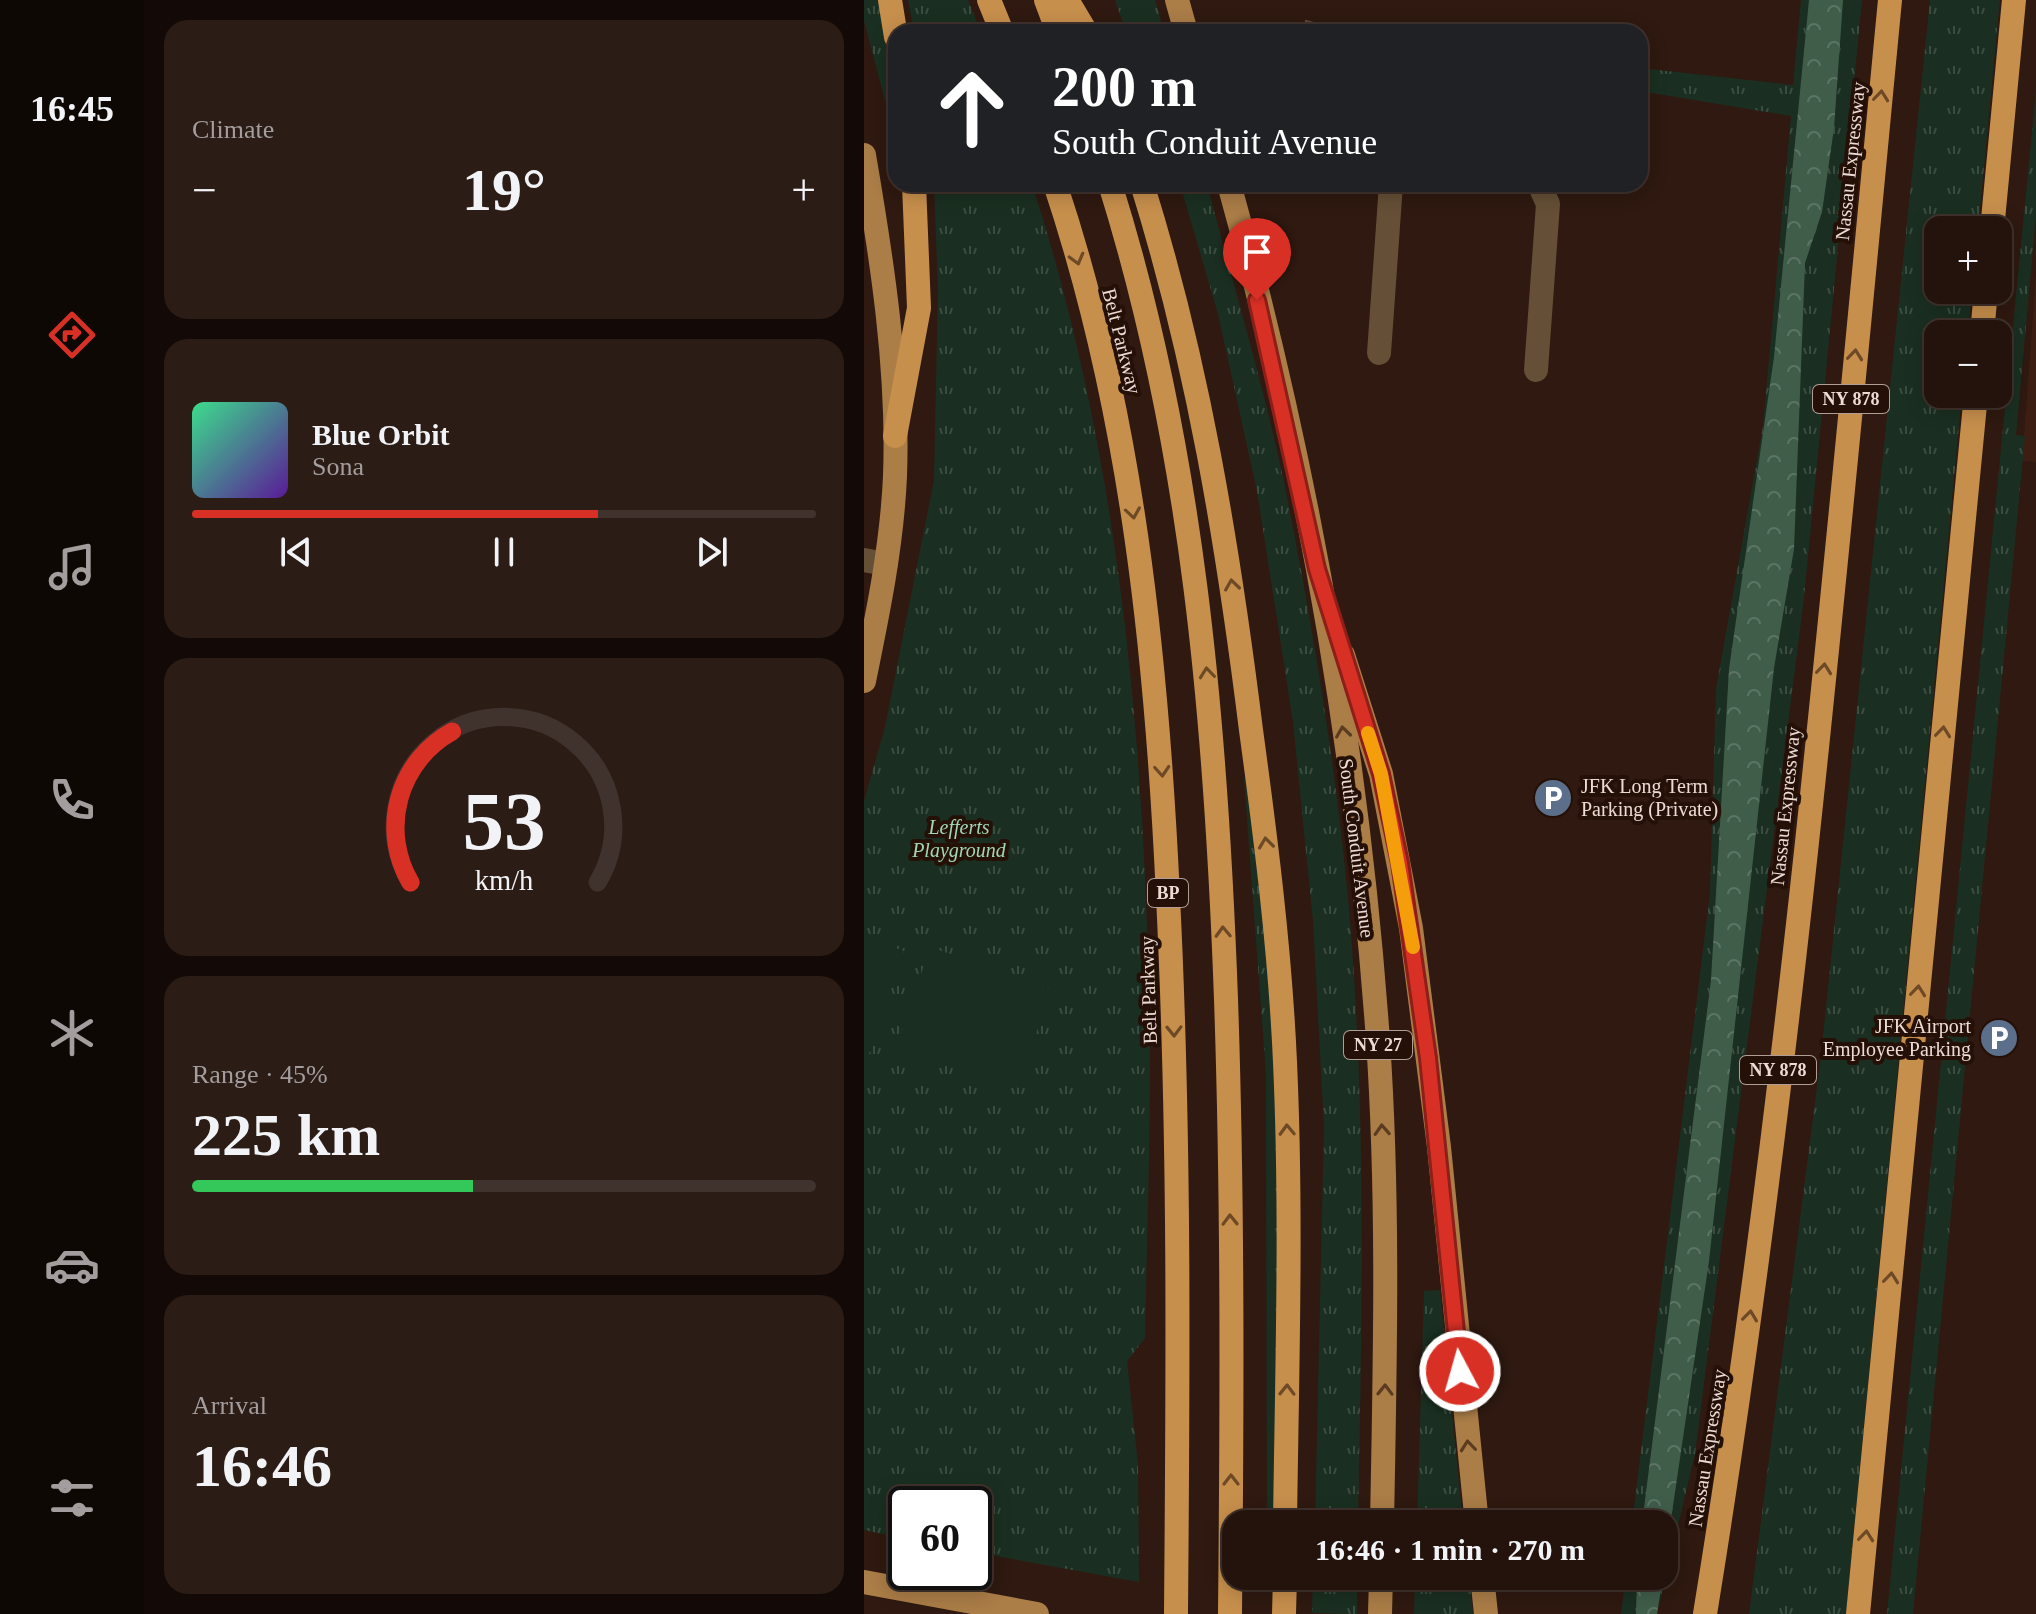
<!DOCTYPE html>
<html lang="en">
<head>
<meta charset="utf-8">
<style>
  body { margin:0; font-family:"Times New Roman",serif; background:#2b1c15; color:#f1f3f6; height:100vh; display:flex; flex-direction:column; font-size:30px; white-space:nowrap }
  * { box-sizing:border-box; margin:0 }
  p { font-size:26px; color:#a39e9d }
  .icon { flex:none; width:44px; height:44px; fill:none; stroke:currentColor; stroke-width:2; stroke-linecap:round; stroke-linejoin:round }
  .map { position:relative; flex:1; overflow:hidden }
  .panel { display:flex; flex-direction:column; gap:20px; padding:20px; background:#130a07; width:720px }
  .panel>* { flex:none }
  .guide { position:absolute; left:24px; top:24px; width:760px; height:168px; border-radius:24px; box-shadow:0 4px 20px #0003,0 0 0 2px #40322d; background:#202124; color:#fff; overflow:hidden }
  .tools { position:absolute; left:1060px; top:216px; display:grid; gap:16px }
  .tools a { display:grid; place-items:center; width:88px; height:88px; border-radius:16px; background:#23130c; box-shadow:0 4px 20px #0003,0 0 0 2px #40322d; font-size:40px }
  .speed { position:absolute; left:24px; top:1486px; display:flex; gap:16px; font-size:40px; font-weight:700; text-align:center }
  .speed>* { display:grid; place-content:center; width:104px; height:104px; border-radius:50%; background:#23130c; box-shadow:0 4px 20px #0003,0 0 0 2px #40322d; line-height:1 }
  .speed .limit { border:4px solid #111; border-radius:12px; background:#fff; color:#111 }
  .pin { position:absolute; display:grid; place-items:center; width:68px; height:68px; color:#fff; margin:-82px -34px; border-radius:50% 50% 50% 0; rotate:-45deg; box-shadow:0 0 8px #0007 }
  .pin .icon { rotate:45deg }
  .me { position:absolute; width:88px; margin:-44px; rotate:354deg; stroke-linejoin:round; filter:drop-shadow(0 0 6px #0008) }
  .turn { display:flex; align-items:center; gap:28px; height:168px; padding:0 32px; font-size:36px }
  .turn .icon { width:104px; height:104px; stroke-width:2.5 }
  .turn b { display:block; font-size:56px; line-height:68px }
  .big { font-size:60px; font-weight:700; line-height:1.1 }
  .panel .tile { flex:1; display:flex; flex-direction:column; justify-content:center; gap:12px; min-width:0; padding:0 28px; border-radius:24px; background:#2b1c15 }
  .panel .dial { align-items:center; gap:0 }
  .dial svg { height:208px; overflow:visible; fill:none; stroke:#40322d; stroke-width:7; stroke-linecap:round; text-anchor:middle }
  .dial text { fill:#f1f3f6; stroke:none }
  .song { display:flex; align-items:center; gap:24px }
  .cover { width:96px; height:96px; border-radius:12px; background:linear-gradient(135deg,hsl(150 70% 55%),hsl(270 70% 35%)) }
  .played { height:8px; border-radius:4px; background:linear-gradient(90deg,#d93025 65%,#40322d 65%) }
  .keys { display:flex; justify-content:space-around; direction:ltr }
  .heat { display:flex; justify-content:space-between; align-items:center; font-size:44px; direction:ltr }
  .charge { height:12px; border-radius:6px; background:linear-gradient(90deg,#34c759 45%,#40322d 0) }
  .trip { position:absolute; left:358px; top:1510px; width:456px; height:80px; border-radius:24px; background:#23130c; box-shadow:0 4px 20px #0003,0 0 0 2px #40322d; font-weight:700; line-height:80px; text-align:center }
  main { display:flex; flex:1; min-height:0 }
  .menu { display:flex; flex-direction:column; width:144px; justify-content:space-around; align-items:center; background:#0e0805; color:#a39e9d }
  .menu .icon { width:56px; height:56px }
  .menu .on { color:#d93025 }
  .menu b { font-size:36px; color:#f1f3f6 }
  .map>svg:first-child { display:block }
  .built { fill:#3c1e13 }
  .grass { fill:url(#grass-tufts) }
  .forest { fill:url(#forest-crowns) }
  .pitch { fill:#1a2f21 }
  .building { fill:url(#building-back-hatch); stroke:#61473d; stroke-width:2 }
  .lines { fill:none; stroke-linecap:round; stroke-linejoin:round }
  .minor { stroke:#654f36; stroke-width:24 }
  .major { stroke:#ab7d47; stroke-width:24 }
  .highway { stroke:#c78f4c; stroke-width:24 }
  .oneway { stroke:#6e4926 }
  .oneway2 { stroke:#5b3c21 }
  .route-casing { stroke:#8d1f18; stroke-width:20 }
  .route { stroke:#d93025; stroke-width:14 }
  .slow { stroke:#f59e0b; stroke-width:14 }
  .labels { text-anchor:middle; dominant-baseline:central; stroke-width:8; stroke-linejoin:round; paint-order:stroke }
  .shield { fill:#251007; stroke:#b09e96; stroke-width:2 }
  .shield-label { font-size:18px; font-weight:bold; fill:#ebdbd4 }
  .street-label { font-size:20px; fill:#ebdbd4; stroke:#251007 }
  .poi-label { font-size:20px; fill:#ebdbd4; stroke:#251007; text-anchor:start }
  .park-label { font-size:20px; font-style:italic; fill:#a1d8b3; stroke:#251007 }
</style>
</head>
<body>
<main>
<nav class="menu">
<b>16:45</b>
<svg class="icon on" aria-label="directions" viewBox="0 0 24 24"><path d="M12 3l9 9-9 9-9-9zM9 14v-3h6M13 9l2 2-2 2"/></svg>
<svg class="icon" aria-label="music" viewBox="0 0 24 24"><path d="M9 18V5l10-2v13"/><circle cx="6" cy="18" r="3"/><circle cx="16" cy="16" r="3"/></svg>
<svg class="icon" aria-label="phone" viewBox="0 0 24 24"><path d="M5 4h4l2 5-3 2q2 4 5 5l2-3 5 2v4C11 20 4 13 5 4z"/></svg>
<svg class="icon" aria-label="climate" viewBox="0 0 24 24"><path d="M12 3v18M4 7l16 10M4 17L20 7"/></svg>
<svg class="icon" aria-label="car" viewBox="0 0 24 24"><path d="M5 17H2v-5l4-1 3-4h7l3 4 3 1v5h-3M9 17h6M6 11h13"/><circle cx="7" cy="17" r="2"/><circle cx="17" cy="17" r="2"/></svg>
<svg class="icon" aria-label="filters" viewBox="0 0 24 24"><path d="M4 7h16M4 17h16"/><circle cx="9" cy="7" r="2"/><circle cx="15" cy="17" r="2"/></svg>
</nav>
<section class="panel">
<div class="tile"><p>Climate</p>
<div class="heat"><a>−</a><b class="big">19°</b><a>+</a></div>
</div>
<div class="tile">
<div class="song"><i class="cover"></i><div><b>Blue Orbit</b><p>Sona</p></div></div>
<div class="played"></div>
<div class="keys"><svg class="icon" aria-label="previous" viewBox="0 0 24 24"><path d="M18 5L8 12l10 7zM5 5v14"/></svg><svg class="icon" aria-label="pause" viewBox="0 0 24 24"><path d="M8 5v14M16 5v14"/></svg><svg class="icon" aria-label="next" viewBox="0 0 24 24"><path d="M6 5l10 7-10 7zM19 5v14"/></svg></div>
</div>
<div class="tile dial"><svg viewBox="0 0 100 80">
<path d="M14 69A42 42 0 1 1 86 69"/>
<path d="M14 69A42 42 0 0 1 30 11" stroke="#d93025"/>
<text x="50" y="56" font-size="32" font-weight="700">53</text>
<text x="50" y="72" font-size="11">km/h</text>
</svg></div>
<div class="tile"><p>Range · 45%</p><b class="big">225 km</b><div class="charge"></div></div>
<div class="tile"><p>Arrival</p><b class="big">16:46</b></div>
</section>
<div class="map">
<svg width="1172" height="1614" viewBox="0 0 1172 1614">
  <defs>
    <pattern id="grass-tufts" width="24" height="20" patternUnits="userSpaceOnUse" patternTransform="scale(2)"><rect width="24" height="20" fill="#1a2f21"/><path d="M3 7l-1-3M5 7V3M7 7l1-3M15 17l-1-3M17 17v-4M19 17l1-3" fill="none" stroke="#3b4d40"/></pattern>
    <pattern id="forest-crowns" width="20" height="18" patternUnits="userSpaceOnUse" patternTransform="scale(2)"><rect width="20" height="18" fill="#405d4a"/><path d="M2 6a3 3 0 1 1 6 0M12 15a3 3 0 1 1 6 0" fill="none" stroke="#5c7463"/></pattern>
    <pattern id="building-back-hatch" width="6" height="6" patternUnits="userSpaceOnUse" patternTransform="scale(2)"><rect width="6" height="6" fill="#4b2e23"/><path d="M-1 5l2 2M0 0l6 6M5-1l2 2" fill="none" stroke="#654c42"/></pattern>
  </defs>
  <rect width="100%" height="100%" fill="#2f1910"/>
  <path class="built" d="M1172 274V462L1158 461Z"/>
  <g class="grass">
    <path d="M0 0H15L32 106V142L0 21Z"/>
    <path d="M44 0H104L117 32H50Z"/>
    <path d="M251 0H291L300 32H262Z"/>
    <path d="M937 0H998L940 598 831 1454 793 1614H757L762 1576H800V1524H768L846 893 852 689 899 426 927 116 776 91V68L929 85Z"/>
    <path d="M1066 0H1136L1114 230H1074V290H1108L1104 334H1074V394H1098L982 1614H885L957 1056Z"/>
    <path d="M1172 91V215L1152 435 1161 436 1049 1614H1023Z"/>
    <path d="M70 184H168C252 443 279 722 285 994 288 1108 283 1223 281 1338L263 1361 274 1464 275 1582 110 1552V1504H42V1539L0 1530V801L21 727 70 480 74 290Z"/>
    <path d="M316 184H343C369 285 400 386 421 487 448 622 471 761 484 898 503 1106 498 1315 494 1524H451L460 1127 449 921 429 722 393 491 354 314Z"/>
    <path d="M380 778 390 780 415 998 413 1524H403L402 1075Z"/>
    <path d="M576 1290 599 1524H553L560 1291Z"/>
    <path d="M449 1576H493V1614L448 1613Z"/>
    <path d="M551 1576H605L609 1614H550Z"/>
  </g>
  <g class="forest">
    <path d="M945 0H979L970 128 958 212 941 263 930 549 910 668 845 1261 800 1567V1524H778L847 980 865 669 910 357Z"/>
    <path d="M773 1576H799L793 1614H772Z"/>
  </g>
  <g class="pitch">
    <path d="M0 937 40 951 5 1054 0 1052Z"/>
    <path d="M66 947 186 989 155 1088 32 1049Z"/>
  </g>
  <path class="building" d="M442 21 484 32H440Z"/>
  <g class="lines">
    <g class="minor">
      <path d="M515 353 527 184"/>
      <path d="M672 370 684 204 675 184"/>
      <path d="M0 560 22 564"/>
    </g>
    <g class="major">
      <path d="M313 0 322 32"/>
      <path d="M0 155C18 260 35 370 31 476 28 545 14 613 0 681"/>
      <path d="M365 184C442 462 494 753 514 1041 525 1202 521 1363 518 1524"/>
      <path d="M479 655 517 774 547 928 575 1147 613 1524"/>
      <path d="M618 1576 622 1614"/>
      <path d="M0 1582 173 1614"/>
      <path d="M516 1614 517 1576"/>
    </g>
    <g class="highway">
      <path d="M26 0 32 37"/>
      <path d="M125 0 138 32"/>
      <path d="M182 0 194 32"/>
      <path d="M203 0 222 32"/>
      <path d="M191 184C268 414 293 657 304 897 316 1136 314 1375 312 1614"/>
      <path d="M246 184C329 449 352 723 362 999 369 1204 368 1409 366 1614"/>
      <path d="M278 184C334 363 364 545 387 730 402 840 416 950 421 1062 428 1216 423 1370 421 1524"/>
      <path d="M1128 230 1150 0"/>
      <path d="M1118 334 1122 290"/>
      <path d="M31 436 55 308 50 184"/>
      <path d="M420 1614 421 1576"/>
      <path d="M841 1614C928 1080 974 539 1026 0"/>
      <path d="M994 1614 1112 394"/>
    </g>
  </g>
  <defs><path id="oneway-chevron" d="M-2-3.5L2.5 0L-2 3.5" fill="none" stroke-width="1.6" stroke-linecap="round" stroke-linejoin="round" transform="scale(2)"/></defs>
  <g class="oneway">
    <use href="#oneway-chevron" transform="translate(1017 96) rotate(-84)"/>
    <use href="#oneway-chevron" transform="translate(213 259) rotate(75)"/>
    <use href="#oneway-chevron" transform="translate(991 355) rotate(-84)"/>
    <use href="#oneway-chevron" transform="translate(269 513) rotate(81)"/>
    <use href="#oneway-chevron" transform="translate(368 585) rotate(-98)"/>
    <use href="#oneway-chevron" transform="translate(960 669) rotate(-84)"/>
    <use href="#oneway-chevron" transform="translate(343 673) rotate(-96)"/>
    <use href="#oneway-chevron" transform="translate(1079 732) rotate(-84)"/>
    <use href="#oneway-chevron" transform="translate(298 771) rotate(86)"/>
    <use href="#oneway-chevron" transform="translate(402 843) rotate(-97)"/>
    <use href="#oneway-chevron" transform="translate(359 932) rotate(-92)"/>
    <use href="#oneway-chevron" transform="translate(1054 991) rotate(-84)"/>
    <use href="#oneway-chevron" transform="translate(310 1031) rotate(89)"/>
    <use href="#oneway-chevron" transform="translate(423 1130) rotate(-92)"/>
    <use href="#oneway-chevron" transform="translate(366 1220) rotate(-91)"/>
    <use href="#oneway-chevron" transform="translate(1027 1278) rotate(-84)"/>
    <use href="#oneway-chevron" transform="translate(886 1316) rotate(-83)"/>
    <use href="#oneway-chevron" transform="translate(423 1390) rotate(-89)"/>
    <use href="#oneway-chevron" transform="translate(367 1480) rotate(-90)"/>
    <use href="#oneway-chevron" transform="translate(1002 1536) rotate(-84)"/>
  </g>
  <g class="oneway2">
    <use href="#oneway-chevron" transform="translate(479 732) rotate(-98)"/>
    <use href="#oneway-chevron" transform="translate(518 1130) rotate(-93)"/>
    <use href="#oneway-chevron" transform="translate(521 1390) rotate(-89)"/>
    <use href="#oneway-chevron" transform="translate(604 1446) rotate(-96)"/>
  </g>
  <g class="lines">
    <g class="route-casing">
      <path id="route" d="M393 300 453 569 517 774 536 863 564 1058 596 1371"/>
    </g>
    <use href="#route" class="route"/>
    <path class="slow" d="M504 733 517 774 549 947"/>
  </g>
  <defs>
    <g id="parking-disc" transform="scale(2)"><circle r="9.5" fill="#5c6f8a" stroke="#251007"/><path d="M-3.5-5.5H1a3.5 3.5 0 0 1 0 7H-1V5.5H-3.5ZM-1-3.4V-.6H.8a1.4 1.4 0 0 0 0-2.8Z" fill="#fff"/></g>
  </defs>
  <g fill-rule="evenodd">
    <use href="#parking-disc" x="689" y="798"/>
    <use href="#parking-disc" x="1135" y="1038"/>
  </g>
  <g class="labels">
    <g class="shield">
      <rect x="949" y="385" width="76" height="28" rx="6"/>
      <rect x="284" y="879" width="40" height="28" rx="6"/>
      <rect x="480" y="1031" width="68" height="28" rx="6"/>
      <rect x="876" y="1056" width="76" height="28" rx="6"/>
    </g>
    <g class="shield-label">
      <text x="987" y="399">NY 878</text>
      <text x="304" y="893">BP</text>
      <text x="514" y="1045">NY 27</text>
      <text x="914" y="1070">NY 878</text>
    </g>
    <g class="street-label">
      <text transform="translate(986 161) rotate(-84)">Nassau Expressway</text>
      <text transform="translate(258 341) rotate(76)">Belt Parkway</text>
      <text transform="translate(921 806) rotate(-84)">Nassau Expressway</text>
      <text transform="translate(493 848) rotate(83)">South Conduit Avenue</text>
      <text transform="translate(284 990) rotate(-92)">Belt Parkway</text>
      <text transform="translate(843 1448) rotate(-81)">Nassau Expressway</text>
    </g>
    <g class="poi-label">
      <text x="717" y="786">JFK Long Term<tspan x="717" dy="23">Parking (Private)</tspan></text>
      <text x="1107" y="1026" text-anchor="end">JFK Airport<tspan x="1107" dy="23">Employee Parking</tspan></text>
    </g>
    <g class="park-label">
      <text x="95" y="827">Lefferts<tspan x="95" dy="23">Playground</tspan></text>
    </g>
  </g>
</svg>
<div class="tools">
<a>+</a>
<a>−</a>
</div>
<div class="speed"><div class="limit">60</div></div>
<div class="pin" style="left:393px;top:300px;background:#d93025"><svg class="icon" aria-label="arrive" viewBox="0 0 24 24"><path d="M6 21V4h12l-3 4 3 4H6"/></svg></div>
<svg class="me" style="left:596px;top:1371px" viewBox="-20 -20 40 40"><circle r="17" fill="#d93025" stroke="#fff" stroke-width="3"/><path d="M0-11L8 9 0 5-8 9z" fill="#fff"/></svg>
<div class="trip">16:46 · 1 min · 270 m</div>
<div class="guide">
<div class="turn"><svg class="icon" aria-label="ahead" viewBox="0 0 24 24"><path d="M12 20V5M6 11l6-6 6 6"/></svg><div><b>200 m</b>South Conduit Avenue</div></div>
</div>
</div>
</main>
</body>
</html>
